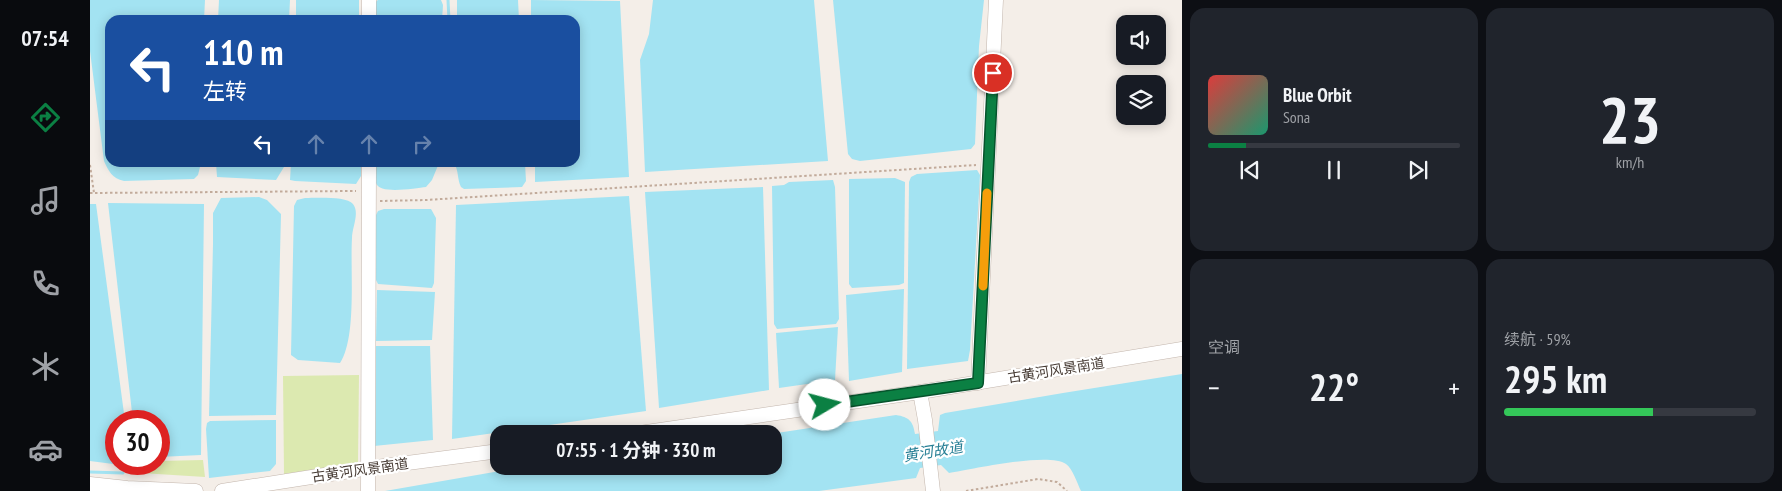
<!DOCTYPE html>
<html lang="zh">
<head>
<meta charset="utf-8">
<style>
  body { margin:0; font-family:"PT Sans Narrow","Noto Sans SC",sans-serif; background:#20242c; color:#f1f3f6; height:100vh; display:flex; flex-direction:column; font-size:19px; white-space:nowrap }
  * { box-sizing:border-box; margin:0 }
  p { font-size:16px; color:#9ea1a6 }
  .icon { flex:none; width:28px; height:28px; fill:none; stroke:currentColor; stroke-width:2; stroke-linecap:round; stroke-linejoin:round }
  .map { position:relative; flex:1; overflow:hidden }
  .panel { display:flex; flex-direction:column; gap:8px; padding:8px; background:#0d0f14; width:600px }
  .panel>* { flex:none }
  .guide { position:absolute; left:15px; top:15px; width:475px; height:152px; border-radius:15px; box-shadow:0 2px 12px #0003; background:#1a4fa0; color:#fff; overflow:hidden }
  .tools { position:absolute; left:1026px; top:15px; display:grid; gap:10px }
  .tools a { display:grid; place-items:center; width:50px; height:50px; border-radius:10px; background:#171b24; box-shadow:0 2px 12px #0003; font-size:25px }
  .speed { position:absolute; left:15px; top:410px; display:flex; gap:10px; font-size:25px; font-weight:700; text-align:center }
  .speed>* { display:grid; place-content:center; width:65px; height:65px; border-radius:50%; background:#171b24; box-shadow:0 2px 12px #0003; line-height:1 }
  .speed .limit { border:8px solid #d22; background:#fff; color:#111 }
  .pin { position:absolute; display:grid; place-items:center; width:42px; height:42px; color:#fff; margin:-21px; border:2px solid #fff; border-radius:50%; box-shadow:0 1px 5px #0007 }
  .me { position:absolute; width:55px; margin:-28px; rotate:82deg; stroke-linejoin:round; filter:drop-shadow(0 0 4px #0008) }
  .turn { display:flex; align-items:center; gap:18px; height:105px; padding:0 15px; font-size:22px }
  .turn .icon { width:65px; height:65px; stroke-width:2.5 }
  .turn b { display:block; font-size:35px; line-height:42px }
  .lanes { display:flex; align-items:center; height:48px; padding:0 15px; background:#0003; justify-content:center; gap:25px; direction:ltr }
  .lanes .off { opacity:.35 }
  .big { font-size:38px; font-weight:700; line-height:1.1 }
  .panel .card { flex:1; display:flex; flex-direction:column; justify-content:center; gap:8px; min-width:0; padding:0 18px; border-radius:15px; background:#20242c }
  .panel .dial { align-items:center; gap:0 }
  .dial b { font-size:65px; line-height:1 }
  .song { display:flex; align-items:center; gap:15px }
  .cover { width:60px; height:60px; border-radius:8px; background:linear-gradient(135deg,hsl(0 70% 55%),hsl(160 70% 35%)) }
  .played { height:5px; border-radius:2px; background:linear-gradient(90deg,#0b8043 15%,#363941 15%) }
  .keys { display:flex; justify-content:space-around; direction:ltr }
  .heat { display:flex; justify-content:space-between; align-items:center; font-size:28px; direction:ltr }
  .charge { height:8px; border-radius:4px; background:linear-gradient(90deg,#34c759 59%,#363941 0) }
  .panel .tiles { flex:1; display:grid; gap:8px; grid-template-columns:repeat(2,1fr) }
  .trip { position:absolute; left:400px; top:425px; width:292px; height:50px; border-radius:15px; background:#171b24; box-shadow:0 2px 12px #0003; font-weight:700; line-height:50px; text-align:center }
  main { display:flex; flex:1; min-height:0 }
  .tabs { display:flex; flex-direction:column; width:90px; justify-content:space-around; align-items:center; background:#090b0e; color:#9ea1a6 }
  .tabs .icon { width:35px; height:35px }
  .tabs .on { color:#0b8043 }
  .tabs b { font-size:22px; color:#f1f3f6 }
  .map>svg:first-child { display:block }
  .green { fill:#dce9b0 }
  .water { fill:#a3e3f2 }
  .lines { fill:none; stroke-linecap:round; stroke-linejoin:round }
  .stream { stroke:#a3e3f2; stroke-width:3 }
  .building { fill:#d9c9c0; stroke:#d1bdb0 }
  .minor-casing { stroke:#c3b6ad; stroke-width:15 }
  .path { stroke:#c2ab9b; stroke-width:2; stroke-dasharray:2.5 2.5; stroke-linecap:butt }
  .minor { stroke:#fff; stroke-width:14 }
  .route-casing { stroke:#07532c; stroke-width:12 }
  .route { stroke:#0b8043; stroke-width:9 }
  .slow { stroke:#f59e0b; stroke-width:9 }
  .labels { text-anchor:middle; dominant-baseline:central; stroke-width:4.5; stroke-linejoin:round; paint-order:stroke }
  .street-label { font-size:14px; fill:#483d36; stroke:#fff }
  .water-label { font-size:15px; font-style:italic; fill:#277f95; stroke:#fff }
</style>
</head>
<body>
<main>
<nav class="tabs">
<b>07:54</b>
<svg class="icon on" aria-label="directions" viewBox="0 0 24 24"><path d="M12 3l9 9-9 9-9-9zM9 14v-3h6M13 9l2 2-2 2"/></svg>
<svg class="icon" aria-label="music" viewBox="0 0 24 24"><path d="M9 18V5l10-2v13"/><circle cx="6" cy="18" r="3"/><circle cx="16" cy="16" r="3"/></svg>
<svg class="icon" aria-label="phone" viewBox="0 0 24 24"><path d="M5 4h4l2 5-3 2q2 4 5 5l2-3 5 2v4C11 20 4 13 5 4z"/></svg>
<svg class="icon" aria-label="climate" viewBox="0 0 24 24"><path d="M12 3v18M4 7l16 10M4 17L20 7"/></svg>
<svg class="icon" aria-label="car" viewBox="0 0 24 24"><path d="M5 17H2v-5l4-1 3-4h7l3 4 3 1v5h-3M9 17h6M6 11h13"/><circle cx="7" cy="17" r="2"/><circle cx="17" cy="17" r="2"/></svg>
</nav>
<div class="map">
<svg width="1092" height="491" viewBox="0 0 1092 491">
  <rect width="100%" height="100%" fill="#f4eee8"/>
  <g class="green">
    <path d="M269 375 268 463 194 474 193 376Z"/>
    <path d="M113 460 115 477 51 473V464H69V461Z"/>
  </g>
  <g class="water">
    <path d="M0 0H115L114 20H20V162L111 163 108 175 104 179 34 181C22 178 19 172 14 161L0 51Z"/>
    <path d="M129 0H200L199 20H128Z"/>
    <rect x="206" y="0" width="63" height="20"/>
    <path d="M288 0H351L353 5 352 20H283L284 3Z"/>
    <path d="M367 0H428L429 20H367Z"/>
    <path d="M441 0 530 1 539 177 445 182V163L485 162V20H441Z"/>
    <path d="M563 0H724L738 161 555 172 550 60 559 34Z"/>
    <path d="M743 0H894L889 46 885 144 881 149 770 161 762 159 758 154Z"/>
    <path d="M126 163H194V167L186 180 127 177Z"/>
    <path d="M201 163H271V176L266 184 205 181 200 180Z"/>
    <path d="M286 163H349L342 180 336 187C326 188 289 195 286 183 284 177 286 169 286 163Z"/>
    <path d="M364 163H435L436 181 432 187 374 189 371 187C367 179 369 171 364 163Z"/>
    <path d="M887 170 890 175 880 350 878 361 817 369 819 182 821 177 827 174Z"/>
    <path d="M805 178 815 182 814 283 809 285 762 288 759 284V179Z"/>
    <path d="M743 180 745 187 749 319 746 324 687 329 684 324 682 186 694 185 699 182Z"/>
    <path d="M673 187 679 390 569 408 555 192Z"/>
    <path d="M539 196 556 411 362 439 366 205Z"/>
    <path d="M169 197 177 200 191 214 186 415 119 416 123 244V213L131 198Z"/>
    <path d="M215 198C226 198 257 196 263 204 270 213 262 227 262 238 260 270 267 337 250 363L208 360 201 355 204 206 207 200Z"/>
    <path d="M18 203 114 204 111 455 69 457V421H43Z"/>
    <path d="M0 204H6L35 421H26V464H23L0 461Z"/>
    <path d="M294 209H341L346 218 344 283 342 288 288 284 286 280 285 217 288 211Z"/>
    <path d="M814 289 812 372 759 381 756 295Z"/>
    <path d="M287 290 345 292 342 340 286 341Z"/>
    <path d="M748 327 745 380 689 388 686 333Z"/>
    <path d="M285 346H340L343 440 284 446Z"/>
    <path d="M1092 374V491H991C987 483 983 469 976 464 959 452 882 469 859 473L851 465 830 468 826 478 729 491H295L438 466H684V434H680L806 415C819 417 823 421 825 434L848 431 850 415 855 413 973 393Z"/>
    <path d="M186 420V464L180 471 119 478 116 429 117 423 120 421Z"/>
  </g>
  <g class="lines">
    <g class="stream">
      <path d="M358 0 359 20"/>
      <path d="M0 472 33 473"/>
    </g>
  </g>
  <path class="building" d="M37 464H48V471L37 472Z"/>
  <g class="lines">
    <g class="minor-casing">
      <g id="minor">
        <path d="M279 20V0"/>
        <path d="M888 383 906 0"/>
        <path d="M830 392 835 420 843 491"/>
        <path d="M543 434 830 392 1092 349"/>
        <path d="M0 484 37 488 106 491"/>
        <path d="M132 491 279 468 409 451"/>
        <path d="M278 491 279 162"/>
      </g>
    </g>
    <g class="path">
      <path d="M0 165 4 193"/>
      <path d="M0 193 266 191"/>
      <path d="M290 201 336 200 886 165"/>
      <path d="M876 491 948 479 967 482 977 491"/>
    </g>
    <use href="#minor" class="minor"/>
  </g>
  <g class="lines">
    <g class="route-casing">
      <path id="route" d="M735 405 888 383 903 73"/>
    </g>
    <use href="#route" class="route"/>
    <path class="slow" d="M893 286 897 193"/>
  </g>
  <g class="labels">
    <g class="street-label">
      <text transform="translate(966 370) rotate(-9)">古黄河风景南道</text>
      <text transform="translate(270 470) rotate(-8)">古黄河风景南道</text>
    </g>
    <g class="water-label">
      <text transform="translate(843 451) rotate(-9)">黄河故道</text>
    </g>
  </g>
</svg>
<div class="tools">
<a><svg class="icon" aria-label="sound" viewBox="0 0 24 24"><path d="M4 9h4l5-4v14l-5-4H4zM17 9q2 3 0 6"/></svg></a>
<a><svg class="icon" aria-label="layers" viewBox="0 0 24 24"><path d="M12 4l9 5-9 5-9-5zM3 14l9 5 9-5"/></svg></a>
</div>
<div class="speed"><div class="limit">30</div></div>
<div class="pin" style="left:903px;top:73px;background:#d93025"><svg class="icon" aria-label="arrive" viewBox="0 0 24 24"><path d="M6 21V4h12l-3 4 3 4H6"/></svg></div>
<svg class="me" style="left:735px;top:405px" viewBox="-20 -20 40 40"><circle r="19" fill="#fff"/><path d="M0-13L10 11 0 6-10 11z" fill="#0b8043"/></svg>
<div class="trip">07:55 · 1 分钟 · 330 m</div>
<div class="guide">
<div class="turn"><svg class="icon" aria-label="left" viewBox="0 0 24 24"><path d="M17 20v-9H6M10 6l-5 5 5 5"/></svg><div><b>110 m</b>左转</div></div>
<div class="lanes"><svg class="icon" aria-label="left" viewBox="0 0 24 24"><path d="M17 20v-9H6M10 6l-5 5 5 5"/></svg><svg class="icon off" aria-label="ahead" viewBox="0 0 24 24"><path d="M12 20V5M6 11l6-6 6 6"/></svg><svg class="icon off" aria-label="ahead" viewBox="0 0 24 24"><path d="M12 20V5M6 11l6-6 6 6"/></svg><svg class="icon off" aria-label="right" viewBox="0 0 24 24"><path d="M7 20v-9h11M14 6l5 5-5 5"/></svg></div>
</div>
</div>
<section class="panel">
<div class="tiles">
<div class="card">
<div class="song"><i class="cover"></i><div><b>Blue Orbit</b><p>Sona</p></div></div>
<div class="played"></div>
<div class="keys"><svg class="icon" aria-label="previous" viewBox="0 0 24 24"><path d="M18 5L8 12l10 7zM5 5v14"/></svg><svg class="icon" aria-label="pause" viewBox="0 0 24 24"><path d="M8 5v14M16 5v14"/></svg><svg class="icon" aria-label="next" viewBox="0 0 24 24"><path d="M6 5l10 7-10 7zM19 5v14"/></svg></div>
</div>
<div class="card dial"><b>23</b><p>km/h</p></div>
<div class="card"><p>空调</p>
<div class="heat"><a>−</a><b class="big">22°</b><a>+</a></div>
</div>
<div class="card"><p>续航 · 59%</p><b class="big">295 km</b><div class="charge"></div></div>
</div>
</section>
</main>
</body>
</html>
